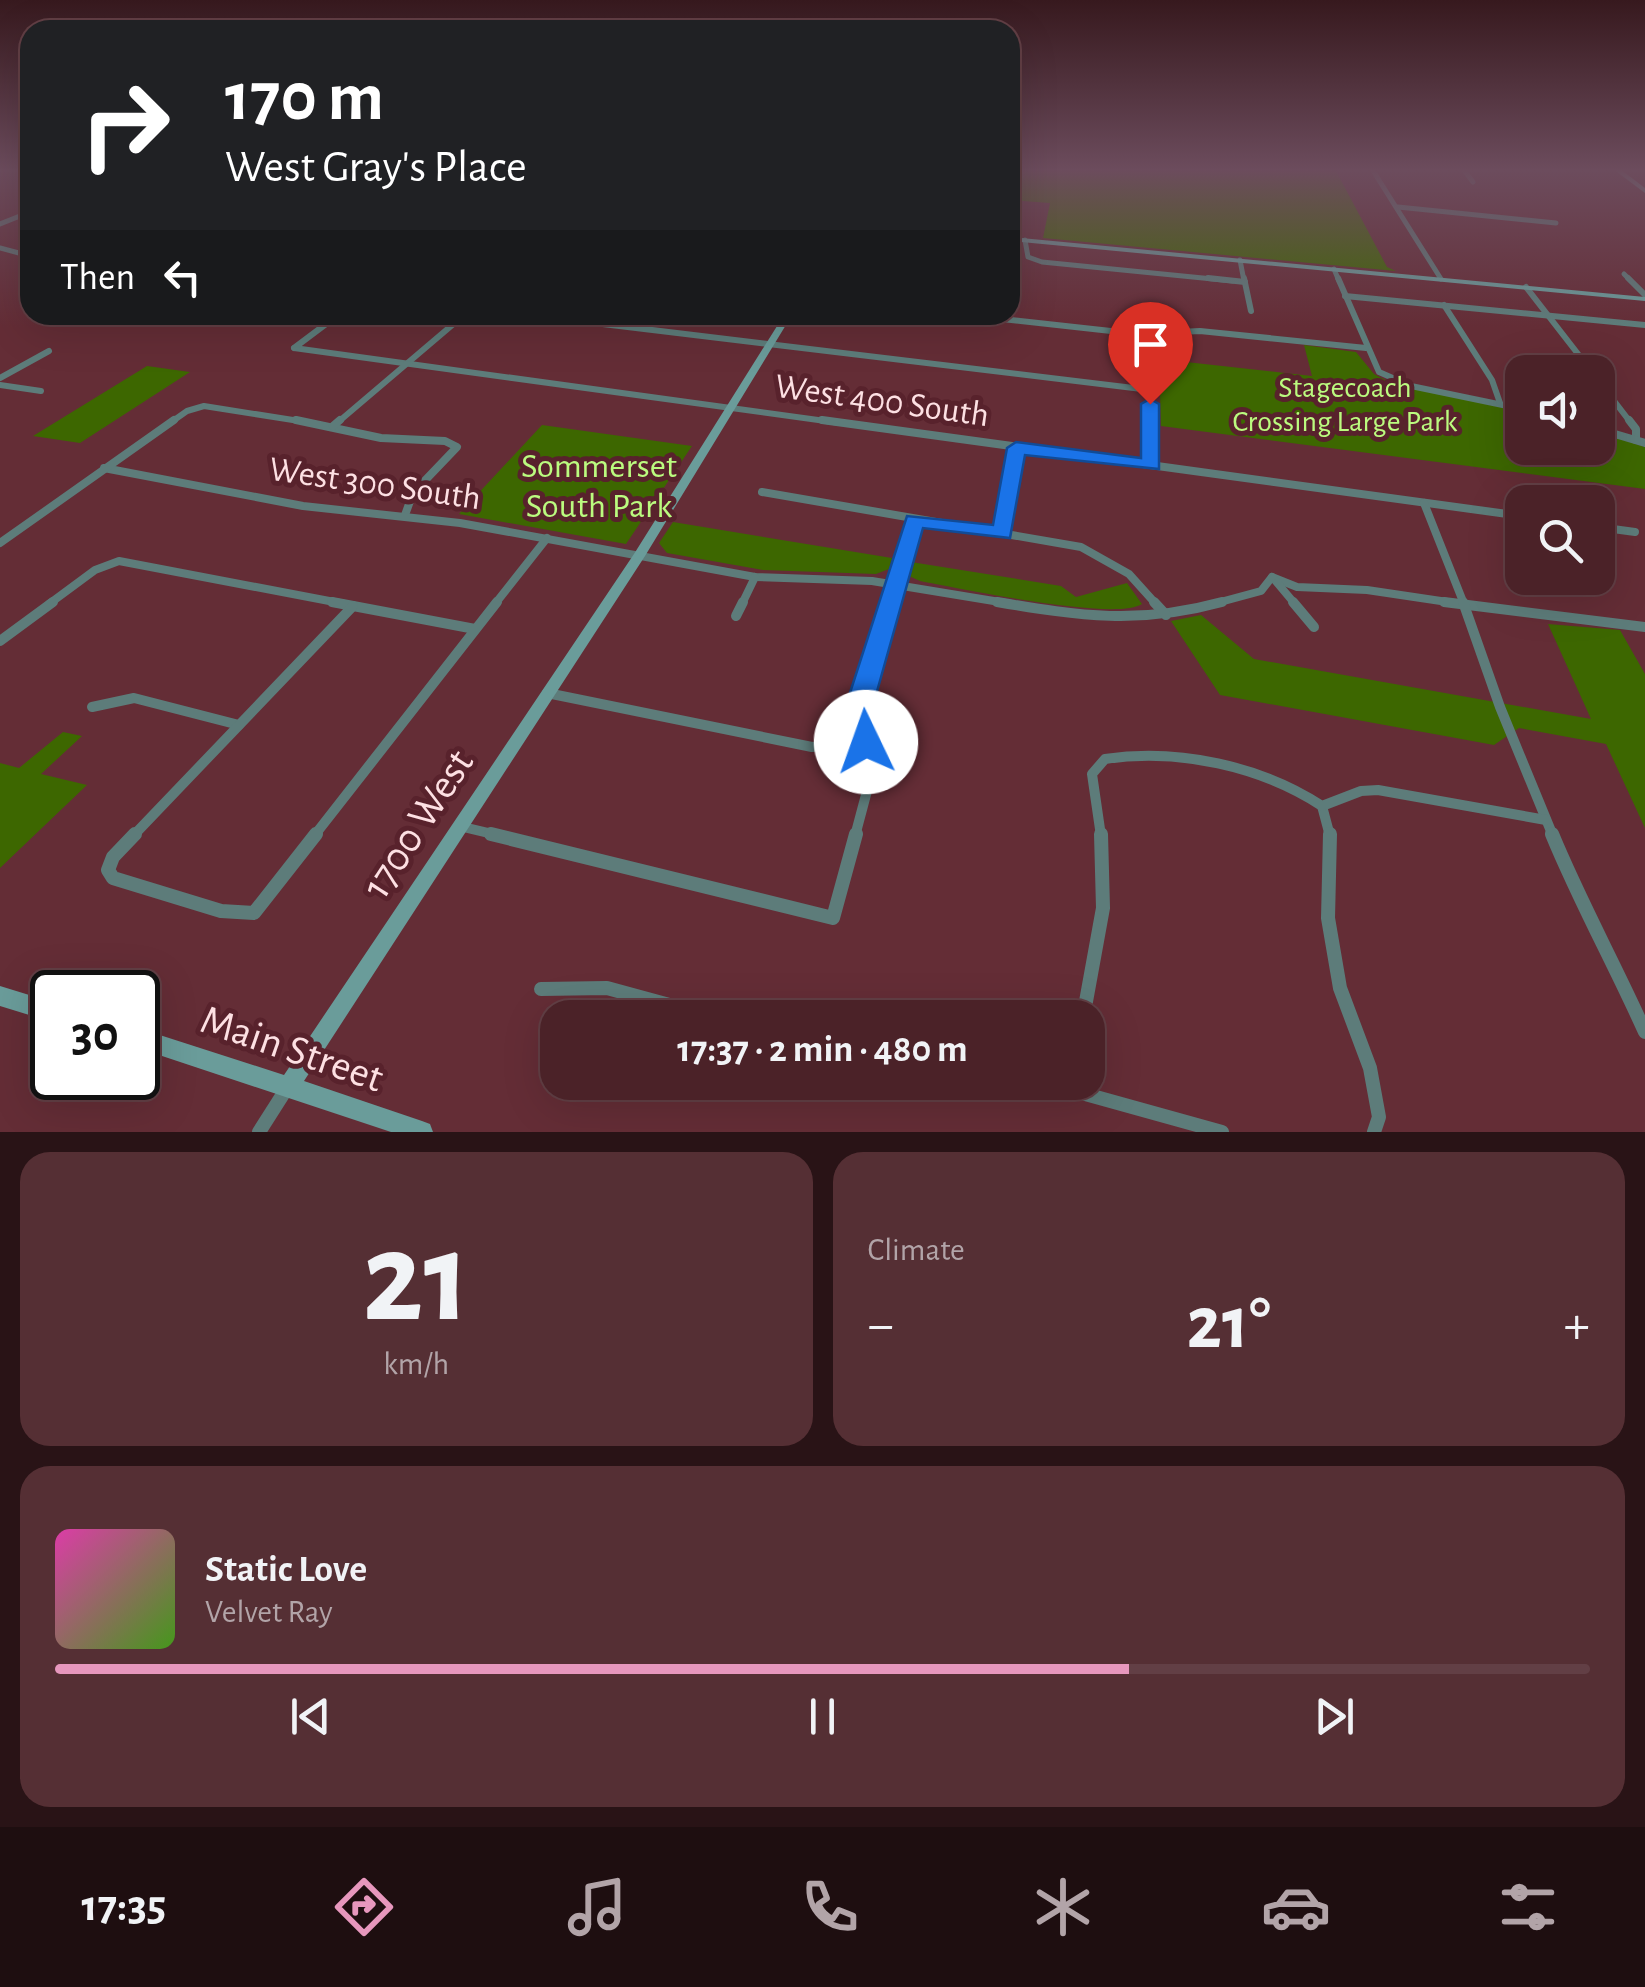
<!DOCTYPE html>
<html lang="en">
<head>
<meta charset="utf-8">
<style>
  body { margin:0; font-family:"Alegreya Sans",sans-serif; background:#552f34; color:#f1f3f6; height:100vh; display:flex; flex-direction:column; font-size:38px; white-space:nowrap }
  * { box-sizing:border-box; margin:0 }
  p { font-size:32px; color:#b2a4a8 }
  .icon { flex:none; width:55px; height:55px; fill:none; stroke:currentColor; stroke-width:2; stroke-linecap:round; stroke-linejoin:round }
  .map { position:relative; height:1132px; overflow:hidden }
  .panel { display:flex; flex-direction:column; gap:20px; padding:20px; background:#291316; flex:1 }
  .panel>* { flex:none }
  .top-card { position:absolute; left:20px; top:20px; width:1000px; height:305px; border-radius:30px; box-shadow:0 10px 40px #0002,0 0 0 2px #623f45; background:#202124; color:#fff; overflow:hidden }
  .tools { position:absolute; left:1505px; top:355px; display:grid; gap:20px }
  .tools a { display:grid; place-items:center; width:110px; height:110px; border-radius:20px; background:#4b2228; box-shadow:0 10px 40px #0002,0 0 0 2px #623f45; font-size:50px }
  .speed { position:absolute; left:30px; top:970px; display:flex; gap:20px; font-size:50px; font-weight:700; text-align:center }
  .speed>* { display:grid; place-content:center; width:130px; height:130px; border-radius:50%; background:#4b2228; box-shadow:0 10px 40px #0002,0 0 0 2px #623f45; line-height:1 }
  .speed .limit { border:5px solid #111; border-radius:15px; background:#fff; color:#111 }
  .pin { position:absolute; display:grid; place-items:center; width:85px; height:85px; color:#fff; margin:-102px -42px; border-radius:50% 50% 50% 0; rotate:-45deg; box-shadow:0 0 10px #0007 }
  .pin .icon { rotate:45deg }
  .me { position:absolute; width:110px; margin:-55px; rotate:357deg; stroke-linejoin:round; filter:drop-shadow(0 0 8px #0008) }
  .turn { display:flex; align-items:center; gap:35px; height:210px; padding:0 40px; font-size:45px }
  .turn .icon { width:130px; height:130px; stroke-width:2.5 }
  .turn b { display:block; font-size:70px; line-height:85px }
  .then { display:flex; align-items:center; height:95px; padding:0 40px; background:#0003; gap:20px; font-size:38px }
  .big { font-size:75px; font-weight:600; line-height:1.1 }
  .panel .tile { flex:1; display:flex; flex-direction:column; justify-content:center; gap:15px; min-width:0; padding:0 35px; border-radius:30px; background:#552f34 }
  .panel .dial { align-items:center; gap:0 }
  .dial b { font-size:130px; line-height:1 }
  .song { display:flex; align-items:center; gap:30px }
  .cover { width:120px; height:120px; border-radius:15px; background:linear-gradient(135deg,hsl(320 70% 55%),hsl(100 70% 35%)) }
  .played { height:10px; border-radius:5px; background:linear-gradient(90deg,#e797bd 70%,#623f45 70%) }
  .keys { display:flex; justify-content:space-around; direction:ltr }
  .heat { display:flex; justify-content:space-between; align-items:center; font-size:55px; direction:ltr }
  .panel .tiles { flex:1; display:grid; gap:20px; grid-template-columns:1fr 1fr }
  .tile:last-child { grid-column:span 2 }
  .trip { position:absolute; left:540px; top:1000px; width:565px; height:100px; border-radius:30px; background:#4b2228; box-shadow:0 10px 40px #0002,0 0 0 2px #623f45; font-weight:600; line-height:100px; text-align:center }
  .menu { display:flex; height:160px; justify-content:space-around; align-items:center; background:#1e0e10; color:#b2a4a8 }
  .menu .icon { width:70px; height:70px }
  .menu .active { color:#e797bd }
  .menu b { font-size:45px; color:#f1f3f6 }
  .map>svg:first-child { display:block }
  .green { fill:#3d6700 }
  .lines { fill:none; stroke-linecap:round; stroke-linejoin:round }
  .street-far4 { stroke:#5d7c7a; stroke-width:5 }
  .street-far3 { stroke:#5d7c7a; stroke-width:6 }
  .street-far2 { stroke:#5d7c7a; stroke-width:8 }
  .street-far1 { stroke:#5d7c7a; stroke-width:10 }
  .street { stroke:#5d7c7a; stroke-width:14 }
  .secondary { fill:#6a9c9a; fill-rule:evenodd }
  .route { fill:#1a73e8; stroke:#114b97; stroke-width:2.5 }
  .labels { text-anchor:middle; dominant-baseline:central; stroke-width:10; stroke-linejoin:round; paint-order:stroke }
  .far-park-label { font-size:30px; fill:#bbfb7f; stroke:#58222c }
  .street-label { font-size:35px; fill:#fde0e3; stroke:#58222c }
  .park-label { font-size:35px; fill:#bbfb7f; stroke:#58222c }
  .near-street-label { font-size:42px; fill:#fde0e3; stroke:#58222c }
</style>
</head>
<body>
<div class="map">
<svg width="1645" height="1132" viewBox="0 0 1645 1132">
  <rect width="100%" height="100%" fill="#642d36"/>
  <g class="green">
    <path d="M1010 169H1335L1387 267 1396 271 1043 238 1050 203 1010 200Z"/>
    <path d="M1304 345 1356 352 1374 374 1391 383 1522 412V448H1598V432L1645 447V489L1161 426 1159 359 1312 376Z"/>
    <path d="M147 366 190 372 80 443 33 436Z"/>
    <path d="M542 425 692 446 626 544 459 514Z"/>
    <path d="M673 522 892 558 889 569 876 574 763 570 667 553 659 543Z"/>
    <path d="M911 562 1061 586 1076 597 1127 583 1142 604C1115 622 959 588 920 581L909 576Z"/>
    <path d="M1201 615 1254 659 1591 719 1548 624 1620 630 1645 674V828L1606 744 1519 728 1494 745 1220 695 1171 621Z"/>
    <path d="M63 732 82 736 41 774 87 785 0 868V763L19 768Z"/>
  </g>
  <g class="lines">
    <g class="street-far4">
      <path d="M1372 169 1441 279"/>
      <path d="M1463 169 1473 182"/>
      <path d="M1398 207 1556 223"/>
      <path d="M0 224 30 212"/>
      <path d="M1025 240 1028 257 1042 262 1233 281"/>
      <path d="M0 248 30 256"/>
      <path d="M1240 260 1244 281"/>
      <path d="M1334 269 1339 281"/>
      <path d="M1624 274 1631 281"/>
    </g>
    <g class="street-far3">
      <path d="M1208 278 1245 282"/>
      <path d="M1244 278 1251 311"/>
      <path d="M1338 278 1379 372 1411 386 1522 409"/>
      <path d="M1628 278 1645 295"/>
      <path d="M1526 287 1592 372"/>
      <path d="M1345 296 1645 325"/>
      <path d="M1444 305 1492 380 1500 403"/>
      <path d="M528 315 1150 390 1151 423"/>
      <path d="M965 315 1138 334 1200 331 1366 348"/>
      <path d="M294 348 840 423"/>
      <path d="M294 348 338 315"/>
      <path d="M0 378 49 351"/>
      <path d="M1598 380 1631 423"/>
      <path d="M0 385 41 391"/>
      <path d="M170 423 187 411 204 406 312 423"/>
      <path d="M337 423 464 315"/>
    </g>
    <g class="street-far2">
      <path d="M296 420 381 438 445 441 457 447 413 493 405 515"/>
      <path d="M822 420 1522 516"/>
      <path d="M1151 420 1152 465"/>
      <path d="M1629 420 1636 429V440"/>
      <path d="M333 426 340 420"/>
      <path d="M1598 429 1645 443"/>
      <path d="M104 468 303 506 460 523 755 577 872 581 1012 604"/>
      <path d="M762 492 1081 547 1129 574 1156 604"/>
      <path d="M1424 503 1464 604"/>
      <path d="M1598 527 1635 532"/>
      <path d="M1002 533 1016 448"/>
      <path d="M0 543 174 420"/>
      <path d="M1272 577 1297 587 1367 590 1461 604"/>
      <path d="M1274 579 1295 604"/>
      <path d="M49 604 95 570 119 561 345 604"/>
      <path d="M495 604 547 538"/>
      <path d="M742 604 755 577"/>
      <path d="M890 604 915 520"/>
      <path d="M1213 604 1261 591 1272 577"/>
    </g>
    <g class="street-far1">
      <path d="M332 602 475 629"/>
      <path d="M997 602C1081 616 1138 625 1222 602"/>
      <path d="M1154 602 1166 615"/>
      <path d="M1293 602 1314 627"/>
      <path d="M1444 602 1645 627"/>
      <path d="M1463 602 1500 707 1553 836"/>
      <path d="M736 616 743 602"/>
      <path d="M0 641 53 602"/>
      <path d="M547 693 812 747 866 742"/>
      <path d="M92 707 134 698 239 725"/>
      <path d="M1322 806 1330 836"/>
      <path d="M459 826 501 836"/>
      <path d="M133 836 353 606"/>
      <path d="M314 836 497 602"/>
      <path d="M855 836 871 776 860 702 890 602"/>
      <path d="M1101 836 1092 774 1105 759C1178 748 1261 766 1322 806L1361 791 1378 790 1546 820"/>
    </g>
    <g class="street">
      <path d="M135 834 113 857 108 870 113 878 221 911 254 913 316 834"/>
      <path d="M491 834 833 918 856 834"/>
      <path d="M1330 834 1328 918 1340 988 1370 1068 1379 1117 1374 1132"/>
      <path d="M1552 834C1580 902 1615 965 1645 1032"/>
      <path d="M541 989 607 988 717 1018"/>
      <path d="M1083 1018 1103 908 1101 834"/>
      <path d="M1042 1082 1222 1132"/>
      <path d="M259 1132 287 1088"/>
    </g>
    <g class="secondary">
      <path d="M1613 169H1620L1645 188V193Z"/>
      <path d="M1010 237 1645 297V301L1010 241Z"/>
      <path d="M784 315H792L645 556 304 1081 422 1121 430 1124 433 1132H391L138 1048V1028L284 1075 634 554Z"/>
      <path d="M0 986 52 1002V1022L0 1006Z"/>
    </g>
  </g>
  <linearGradient id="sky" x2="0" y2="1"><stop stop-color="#37191e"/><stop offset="0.52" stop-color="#6c4c5d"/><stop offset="1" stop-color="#6c4c5d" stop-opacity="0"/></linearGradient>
  <rect width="1645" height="327" fill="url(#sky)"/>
  <path class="route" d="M1150 399 1159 404V469L1025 455 1010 538 923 528 874 702 880 742 876 750 866 753 856 750 847 702 907 516 993 525 1007 448 1016 442 1141 458V404Z"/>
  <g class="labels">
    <g class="far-park-label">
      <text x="1345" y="388">Stagecoach<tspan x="1345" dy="34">Crossing Large Park</tspan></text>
    </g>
    <g class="street-label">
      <text transform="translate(882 401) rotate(8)">West 400 South</text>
      <text transform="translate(375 484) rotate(8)">West 300 South</text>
    </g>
    <g class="park-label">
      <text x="599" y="466">Sommerset<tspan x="599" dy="40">South Park</tspan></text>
    </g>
    <g class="near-street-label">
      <text transform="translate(418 824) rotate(-57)">1700 West</text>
      <text transform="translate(292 1049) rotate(19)">Main Street</text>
    </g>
  </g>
</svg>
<div class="tools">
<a><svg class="icon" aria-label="sound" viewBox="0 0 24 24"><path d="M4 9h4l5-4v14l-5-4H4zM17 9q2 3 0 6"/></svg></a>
<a><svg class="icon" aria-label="search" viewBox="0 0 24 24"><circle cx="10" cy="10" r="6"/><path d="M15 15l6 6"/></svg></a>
</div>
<div class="speed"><div class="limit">30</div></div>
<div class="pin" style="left:1150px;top:404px;background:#d93025"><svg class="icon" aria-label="arrive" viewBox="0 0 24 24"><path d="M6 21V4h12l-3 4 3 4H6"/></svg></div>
<svg class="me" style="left:866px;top:742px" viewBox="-20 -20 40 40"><circle r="19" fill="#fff"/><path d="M0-13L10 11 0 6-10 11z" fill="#1a73e8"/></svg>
<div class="trip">17:37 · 2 min · 480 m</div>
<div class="top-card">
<div class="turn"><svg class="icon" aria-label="right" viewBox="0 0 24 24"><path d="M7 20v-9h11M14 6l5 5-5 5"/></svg><div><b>170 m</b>West Gray's Place</div></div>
<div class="then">Then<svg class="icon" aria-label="left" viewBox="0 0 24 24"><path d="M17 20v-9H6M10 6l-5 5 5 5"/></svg></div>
</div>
</div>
<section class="panel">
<div class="tiles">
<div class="tile dial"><b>21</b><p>km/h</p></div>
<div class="tile"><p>Climate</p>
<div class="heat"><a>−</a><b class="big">21°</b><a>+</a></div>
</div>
<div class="tile">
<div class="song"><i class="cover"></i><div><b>Static Love</b><p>Velvet Ray</p></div></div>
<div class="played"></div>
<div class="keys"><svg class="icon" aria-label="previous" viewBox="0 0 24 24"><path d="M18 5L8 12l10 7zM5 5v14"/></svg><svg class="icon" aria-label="pause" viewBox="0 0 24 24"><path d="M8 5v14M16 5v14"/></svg><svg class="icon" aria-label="next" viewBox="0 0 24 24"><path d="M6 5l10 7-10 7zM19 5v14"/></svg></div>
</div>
</div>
</section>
<nav class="menu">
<b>17:35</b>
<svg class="icon active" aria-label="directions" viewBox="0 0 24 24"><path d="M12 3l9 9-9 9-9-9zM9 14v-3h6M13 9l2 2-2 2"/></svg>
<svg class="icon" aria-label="music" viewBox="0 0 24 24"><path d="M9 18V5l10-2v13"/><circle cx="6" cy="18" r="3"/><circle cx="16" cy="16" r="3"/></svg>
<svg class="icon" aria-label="phone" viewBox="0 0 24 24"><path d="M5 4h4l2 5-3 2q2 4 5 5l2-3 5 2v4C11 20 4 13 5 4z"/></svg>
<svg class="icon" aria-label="climate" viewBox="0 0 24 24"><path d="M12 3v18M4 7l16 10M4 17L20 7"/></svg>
<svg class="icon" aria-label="car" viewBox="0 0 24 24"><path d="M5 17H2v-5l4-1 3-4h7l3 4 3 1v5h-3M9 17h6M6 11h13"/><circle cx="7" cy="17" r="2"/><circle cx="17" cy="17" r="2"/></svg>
<svg class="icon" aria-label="filters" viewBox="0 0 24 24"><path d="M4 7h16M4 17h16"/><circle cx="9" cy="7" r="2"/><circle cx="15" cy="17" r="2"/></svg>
</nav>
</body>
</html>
